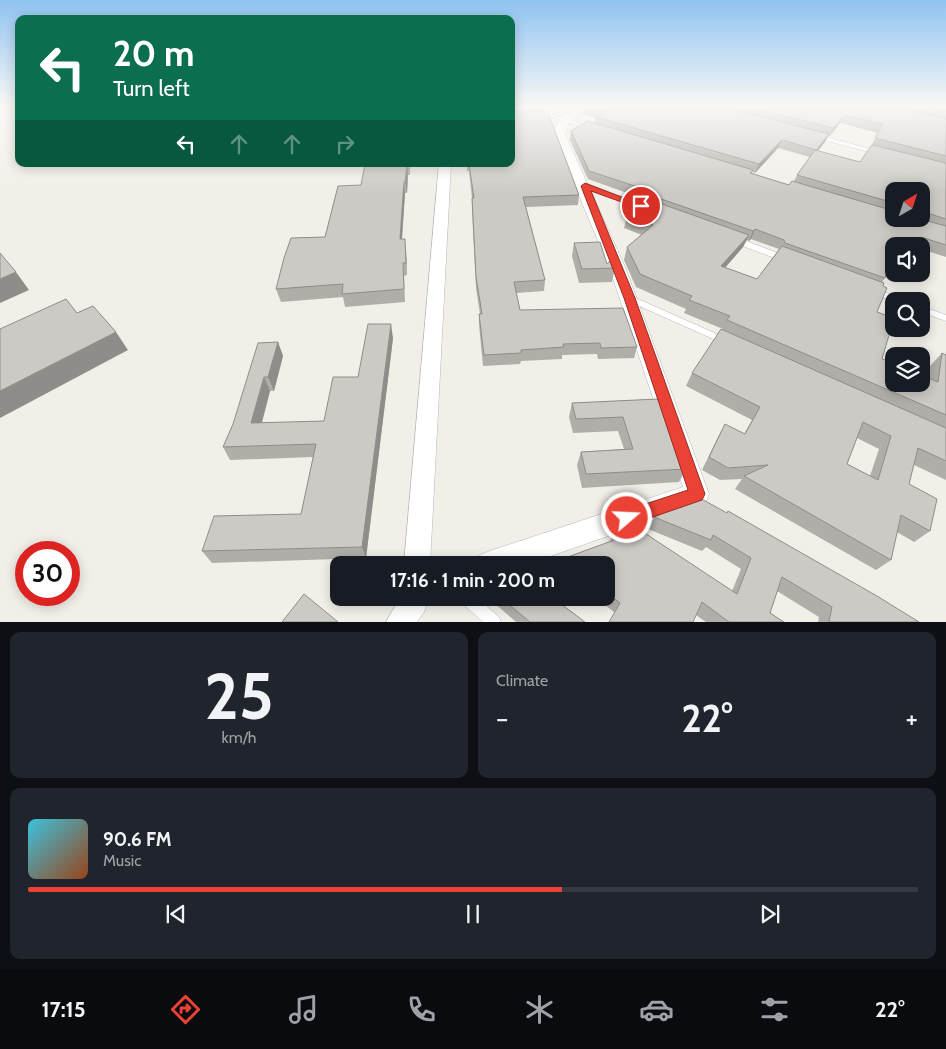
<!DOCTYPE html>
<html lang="en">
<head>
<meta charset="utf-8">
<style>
  body { margin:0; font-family:Cabin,sans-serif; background:#20242c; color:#f1f3f6; height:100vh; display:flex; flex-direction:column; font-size:19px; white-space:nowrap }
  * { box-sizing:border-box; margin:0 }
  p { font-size:16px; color:#9ea1a6 }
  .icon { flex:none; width:28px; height:28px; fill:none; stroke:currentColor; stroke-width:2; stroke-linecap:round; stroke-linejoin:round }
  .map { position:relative; height:622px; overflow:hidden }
  .panel { display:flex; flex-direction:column; gap:10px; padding:10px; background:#0d0f14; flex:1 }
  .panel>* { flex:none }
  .guide { position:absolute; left:15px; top:15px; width:500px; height:152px; border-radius:10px; box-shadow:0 2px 12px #0003; background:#0b6e4f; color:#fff; overflow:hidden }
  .needle { width:32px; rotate:39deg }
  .tools { position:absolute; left:885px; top:182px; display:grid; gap:10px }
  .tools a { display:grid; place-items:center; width:45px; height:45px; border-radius:10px; background:#171b24; box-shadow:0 2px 12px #0003; font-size:25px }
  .speed { position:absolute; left:15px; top:541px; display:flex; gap:10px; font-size:25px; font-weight:700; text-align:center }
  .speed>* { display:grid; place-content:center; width:65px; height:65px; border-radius:50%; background:#171b24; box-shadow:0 2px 12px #0003; line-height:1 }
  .speed .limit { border:8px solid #d22; background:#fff; color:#111 }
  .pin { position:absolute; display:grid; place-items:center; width:42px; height:42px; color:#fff; margin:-21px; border:2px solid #fff; border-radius:50%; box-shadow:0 1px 5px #0007 }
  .me { position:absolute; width:55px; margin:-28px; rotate:71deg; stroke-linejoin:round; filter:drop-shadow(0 0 4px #0008) }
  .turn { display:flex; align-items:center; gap:18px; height:105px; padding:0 15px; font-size:22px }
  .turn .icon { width:65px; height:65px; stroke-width:2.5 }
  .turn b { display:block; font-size:35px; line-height:42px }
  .lanes { display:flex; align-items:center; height:48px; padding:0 15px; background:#0003; justify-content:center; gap:25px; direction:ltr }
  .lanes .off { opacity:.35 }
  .big { font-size:38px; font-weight:800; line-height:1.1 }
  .panel .tile { flex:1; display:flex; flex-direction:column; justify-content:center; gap:8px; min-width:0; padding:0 18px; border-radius:10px; background:#20242c }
  .panel .dial { align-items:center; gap:0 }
  .dial b { font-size:65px; line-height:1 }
  .song { display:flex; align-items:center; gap:15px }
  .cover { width:60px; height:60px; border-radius:8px; background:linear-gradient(135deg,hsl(190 70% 55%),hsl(20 70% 35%)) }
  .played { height:5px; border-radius:2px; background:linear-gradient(90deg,#ea4335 60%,#363941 60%) }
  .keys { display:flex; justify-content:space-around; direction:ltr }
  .heat { display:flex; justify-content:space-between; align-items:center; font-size:28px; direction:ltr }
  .panel .tiles { flex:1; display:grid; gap:10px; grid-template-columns:1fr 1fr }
  .tile:last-child { grid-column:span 2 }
  .trip { position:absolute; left:330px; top:556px; width:285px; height:50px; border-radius:10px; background:#171b24; box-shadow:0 2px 12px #0003; font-weight:800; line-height:50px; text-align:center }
  .menu { display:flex; height:80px; justify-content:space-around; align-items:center; background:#090b0e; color:#9ea1a6 }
  .menu .icon { width:35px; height:35px }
  .menu .on { color:#ea4335 }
  .menu b { font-size:22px; color:#f1f3f6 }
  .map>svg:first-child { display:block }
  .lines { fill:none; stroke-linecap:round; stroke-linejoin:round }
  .lane-casing { stroke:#b5b8bc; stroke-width:1 }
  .street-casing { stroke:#b5b8bc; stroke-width:1 }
  .lane { fill:#fff; fill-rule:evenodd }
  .street { fill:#fff; fill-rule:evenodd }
  .wall { fill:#afaea9; fill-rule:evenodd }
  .shaded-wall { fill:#8f8d8a }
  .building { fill:#cccac5; stroke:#8f8d8a; fill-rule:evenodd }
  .route { fill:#ea4335; stroke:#982c22 }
</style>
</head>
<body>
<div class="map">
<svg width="946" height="622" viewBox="0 0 946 622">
  <rect width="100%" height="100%" fill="#f1efe8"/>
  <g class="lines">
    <g class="lane-casing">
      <g id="lane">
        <path d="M521 107H529L594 128 589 129Z"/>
        <path d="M815 134 882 152 883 153 880 155 813 137V135Z"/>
        <path d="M585 183 652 208 653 209 652 210H648L583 186 582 185Z"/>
        <path d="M732 238H738L789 257 790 259 789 261H783L732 242 731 240Z"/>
        <path d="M873 288 904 299 905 301 894 302 870 293 869 291 870 289Z"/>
        <path d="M629 295 728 339 730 341 728 343H722L626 300 625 298Z"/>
        <path d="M921 306 946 315V321L921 312Z"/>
        <path d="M460 598H477L499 617 501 622H483L462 603Z"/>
      </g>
    </g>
    <g class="street-casing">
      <g id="street">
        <path d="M578 107H590L569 122 565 134 625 267 709 494 706 502 697 505 525 565H474L478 556 487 552 683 487 609 267 553 134 560 118Z"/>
        <path d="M439 164H451L430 565H404Z"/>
        <path d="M400 598H429L424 612 417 622H386Z"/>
      </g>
    </g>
    <use href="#lane" class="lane"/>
    <use href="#street" class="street"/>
  </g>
  <g class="wall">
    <path d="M559 107H575L569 110Z"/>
    <path d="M584 107H946V257L921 249V246H894L885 278 882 282 883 286 877 312 882 359 928 378 930 366 942 353 946 355V480L914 465 909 484 930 531 914 542 897 532 891 560 876 570 735 489 742 479 720 480 702 470 718 437 725 424 744 434 752 420 686 386 692 373 723 329 684 313 686 309 636 287 624 260 627 247 642 235 624 228 627 216 644 199 588 179 570 140 571 131 595 123V118L583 114ZM840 123 878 133 871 146 860 162 818 151 825 142 828 136H830ZM778 148 810 157 797 175 794 181 789 185 752 173V172L755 173ZM894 191H921V219H894ZM751 239 779 249 757 279 725 268 743 247 747 240 749 241ZM857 438 879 449 870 476 847 464Z"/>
    <path d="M365 164H410V175H408L407 193H405L402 239 406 251 407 275 404 276 405 302 345 307 343 297 281 302 276 289 325 237 361 185Z"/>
    <path d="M467 164H511L579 195 578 205 526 207 545 280 544 291 516 293 520 310 637 347 634 358 598 359 597 354 562 355V359L521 361 520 364 483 366 479 325V314H480L476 288 472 209V198L469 171H467Z"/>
    <path d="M574 243 615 268 612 282 579 283 572 256Z"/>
    <path d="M393 338 366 558 212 563 202 551 301 514 313 457 230 460 223 447 278 342 283 356 274 391H270L262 423 324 421 358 377Z"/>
    <path d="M658 399 686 469 679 482 582 488 577 465 581 452 624 449 618 431 573 433 569 417 572 403Z"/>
    <path d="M728 511 919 622H818L819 617 777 591 770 613 784 622H706L696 615 614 612 596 598H606V565H563L565 558 610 542 612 536 732 591 741 569 706 547 702 551 648 529 654 517 727 513Z"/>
    <path d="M493 598H553L585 622H516L493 602Z"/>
  </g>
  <g class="shaded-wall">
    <path d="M570 107H575L569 110Z"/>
    <path d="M844 115 840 123 830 136 834 128Z"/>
    <path d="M829 134 825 142 812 158 816 150Z"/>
    <path d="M782 140 778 148 755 173 759 164Z"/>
    <path d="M407 164 408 175 407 193 405 182Z"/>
    <path d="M404 182 405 193 401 251 400 239Z"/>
    <path d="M755 229 751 239 749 241 753 231Z"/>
    <path d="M749 235 743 247 715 279 721 266Z"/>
    <path d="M405 239 406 251 407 275 406 263Z"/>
    <path d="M16 272 29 290 0 303V279Z"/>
    <path d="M391 324 393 338 366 558 362 547Z"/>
    <path d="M116 332 128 350 0 418V391Z"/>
    <path d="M278 342 283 356 274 391 268 377Z"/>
    <path d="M264 377 270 391 258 436 251 423Z"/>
  </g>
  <g class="building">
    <path d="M586 107H723L829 134 816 150 782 140 759 164 596 117 604 112Z"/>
    <path d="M748 107H898L946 119V156L875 138 883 124 844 115 834 128Z"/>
    <path d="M926 107H946V111Z"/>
    <path d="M547 110 579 195 523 197 545 280 514 282 520 310 623 308 637 347 601 348 600 343 563 344 564 347 521 350V353L484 355 479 314H482L476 277 472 198H474L469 164H511V111Z"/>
    <path d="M588 121 753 170 750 173 789 185 792 181 894 211V219H920L946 226V245L921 237 917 246H894V257L885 278 785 243 784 240 755 229 753 231 650 195 653 192 589 171 571 131Z"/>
    <path d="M872 145 946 163V219L921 211V191H894V203L797 175 815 150 860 162Z"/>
    <path d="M365 164H409H407L405 182H404L400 239H405L406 263H403L404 289 342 294 343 284 276 289 284 258 291 238 325 237 338 186 361 185Z"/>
    <path d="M645 198 749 235 721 266 757 279 782 246 884 283 883 286 887 288 877 312 894 318 882 359 894 363V384H921V375L938 382 942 353 946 355V415L727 320 730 316 689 300 692 296 640 274 627 247 653 225 627 216Z"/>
    <path d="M600 242 607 264 612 259 615 268 582 269 574 243Z"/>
    <path d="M0 253 16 272 0 279Z"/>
    <path d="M66 299 77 313 93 306 116 332 0 391V329Z"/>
    <path d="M368 324H391L362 547 202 551 214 516 301 514 316 444 223 447 233 424 258 343 278 342 268 377H264L251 423 324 421 333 377H358Z"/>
    <path d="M721 329 946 428V461L918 448 909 484 937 499 930 531 901 515 891 560 744 476 768 465 728 468 709 457 725 424 745 434 760 407 692 373ZM863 422 891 436 878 480 847 464Z"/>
    <path d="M658 399 686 469 586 474 581 452 633 449 623 417 576 419 572 403Z"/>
    <path d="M698 497 727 513 728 511 877 596 919 622H829L832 607 782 577 770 613 784 622H729L702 602 693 622H609L620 603 606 592V565H574L565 558 617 539 612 536 634 526 737 594 751 558 713 535 711 540 654 517Z"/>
    <path d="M304 594 338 622H282Z"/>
    <path d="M501 598H553L585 622H530Z"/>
  </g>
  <linearGradient id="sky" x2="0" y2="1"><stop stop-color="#8fc3f1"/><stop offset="0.55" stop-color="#f9f8f5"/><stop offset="1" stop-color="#f9f8f5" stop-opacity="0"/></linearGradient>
  <rect width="946" height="194" fill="url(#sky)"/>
  <path class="route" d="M585 183 645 206 638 208 591 191 635 298 705 494 702 500 627 526 621 524 619 518 621 512 688 490 624 298 581 186Z"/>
</svg>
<div class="tools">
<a><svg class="needle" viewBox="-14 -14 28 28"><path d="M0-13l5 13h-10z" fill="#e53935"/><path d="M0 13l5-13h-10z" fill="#9ea1a6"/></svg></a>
<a><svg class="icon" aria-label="sound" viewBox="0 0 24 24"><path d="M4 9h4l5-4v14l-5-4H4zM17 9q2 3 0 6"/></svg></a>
<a><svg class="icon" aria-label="search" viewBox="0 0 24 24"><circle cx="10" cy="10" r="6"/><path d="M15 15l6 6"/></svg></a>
<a><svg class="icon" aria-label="layers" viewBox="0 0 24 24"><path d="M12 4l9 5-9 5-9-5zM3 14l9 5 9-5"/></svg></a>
</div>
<div class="speed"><div class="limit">30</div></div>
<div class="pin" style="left:641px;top:206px;background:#d93025"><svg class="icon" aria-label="arrive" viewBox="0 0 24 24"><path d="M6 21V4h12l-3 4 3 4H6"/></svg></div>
<svg class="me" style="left:627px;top:518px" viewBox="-20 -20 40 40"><circle r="17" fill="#ea4335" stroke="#fff" stroke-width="3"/><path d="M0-11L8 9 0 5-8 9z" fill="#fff"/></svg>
<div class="trip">17:16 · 1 min · 200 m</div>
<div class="guide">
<div class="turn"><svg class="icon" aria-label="left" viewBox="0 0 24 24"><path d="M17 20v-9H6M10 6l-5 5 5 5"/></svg><div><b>20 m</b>Turn left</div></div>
<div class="lanes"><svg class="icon" aria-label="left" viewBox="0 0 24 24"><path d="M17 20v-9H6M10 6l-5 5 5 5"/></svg><svg class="icon off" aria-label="ahead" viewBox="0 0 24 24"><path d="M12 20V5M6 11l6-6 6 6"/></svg><svg class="icon off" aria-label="ahead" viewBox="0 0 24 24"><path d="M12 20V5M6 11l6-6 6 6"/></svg><svg class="icon off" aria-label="right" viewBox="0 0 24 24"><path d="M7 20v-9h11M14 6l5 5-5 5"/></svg></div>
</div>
</div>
<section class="panel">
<div class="tiles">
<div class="tile dial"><b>25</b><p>km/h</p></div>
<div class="tile"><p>Climate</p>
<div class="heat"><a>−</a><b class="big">22°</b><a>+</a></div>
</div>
<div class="tile">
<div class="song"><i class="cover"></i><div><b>90.6 FM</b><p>Music</p></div></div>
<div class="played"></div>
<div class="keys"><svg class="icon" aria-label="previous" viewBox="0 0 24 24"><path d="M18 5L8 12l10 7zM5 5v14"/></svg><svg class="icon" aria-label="pause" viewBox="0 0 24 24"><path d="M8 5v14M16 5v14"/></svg><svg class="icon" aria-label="next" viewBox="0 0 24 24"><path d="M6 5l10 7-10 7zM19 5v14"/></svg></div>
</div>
</div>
</section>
<nav class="menu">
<b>17:15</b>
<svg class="icon on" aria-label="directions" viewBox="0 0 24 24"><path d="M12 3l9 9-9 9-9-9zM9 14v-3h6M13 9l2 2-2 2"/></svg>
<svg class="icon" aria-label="music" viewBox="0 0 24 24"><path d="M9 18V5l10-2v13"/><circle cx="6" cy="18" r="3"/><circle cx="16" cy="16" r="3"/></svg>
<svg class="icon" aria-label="phone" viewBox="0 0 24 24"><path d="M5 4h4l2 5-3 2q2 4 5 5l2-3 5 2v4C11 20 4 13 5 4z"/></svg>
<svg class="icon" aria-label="climate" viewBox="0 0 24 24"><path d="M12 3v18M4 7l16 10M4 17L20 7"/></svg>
<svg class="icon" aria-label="car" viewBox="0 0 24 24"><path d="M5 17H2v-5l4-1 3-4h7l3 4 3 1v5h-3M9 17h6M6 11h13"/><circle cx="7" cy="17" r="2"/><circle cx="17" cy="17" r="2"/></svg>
<svg class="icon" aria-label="filters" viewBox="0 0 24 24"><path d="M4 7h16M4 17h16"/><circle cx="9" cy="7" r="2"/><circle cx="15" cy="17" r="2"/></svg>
<b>22°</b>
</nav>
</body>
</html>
